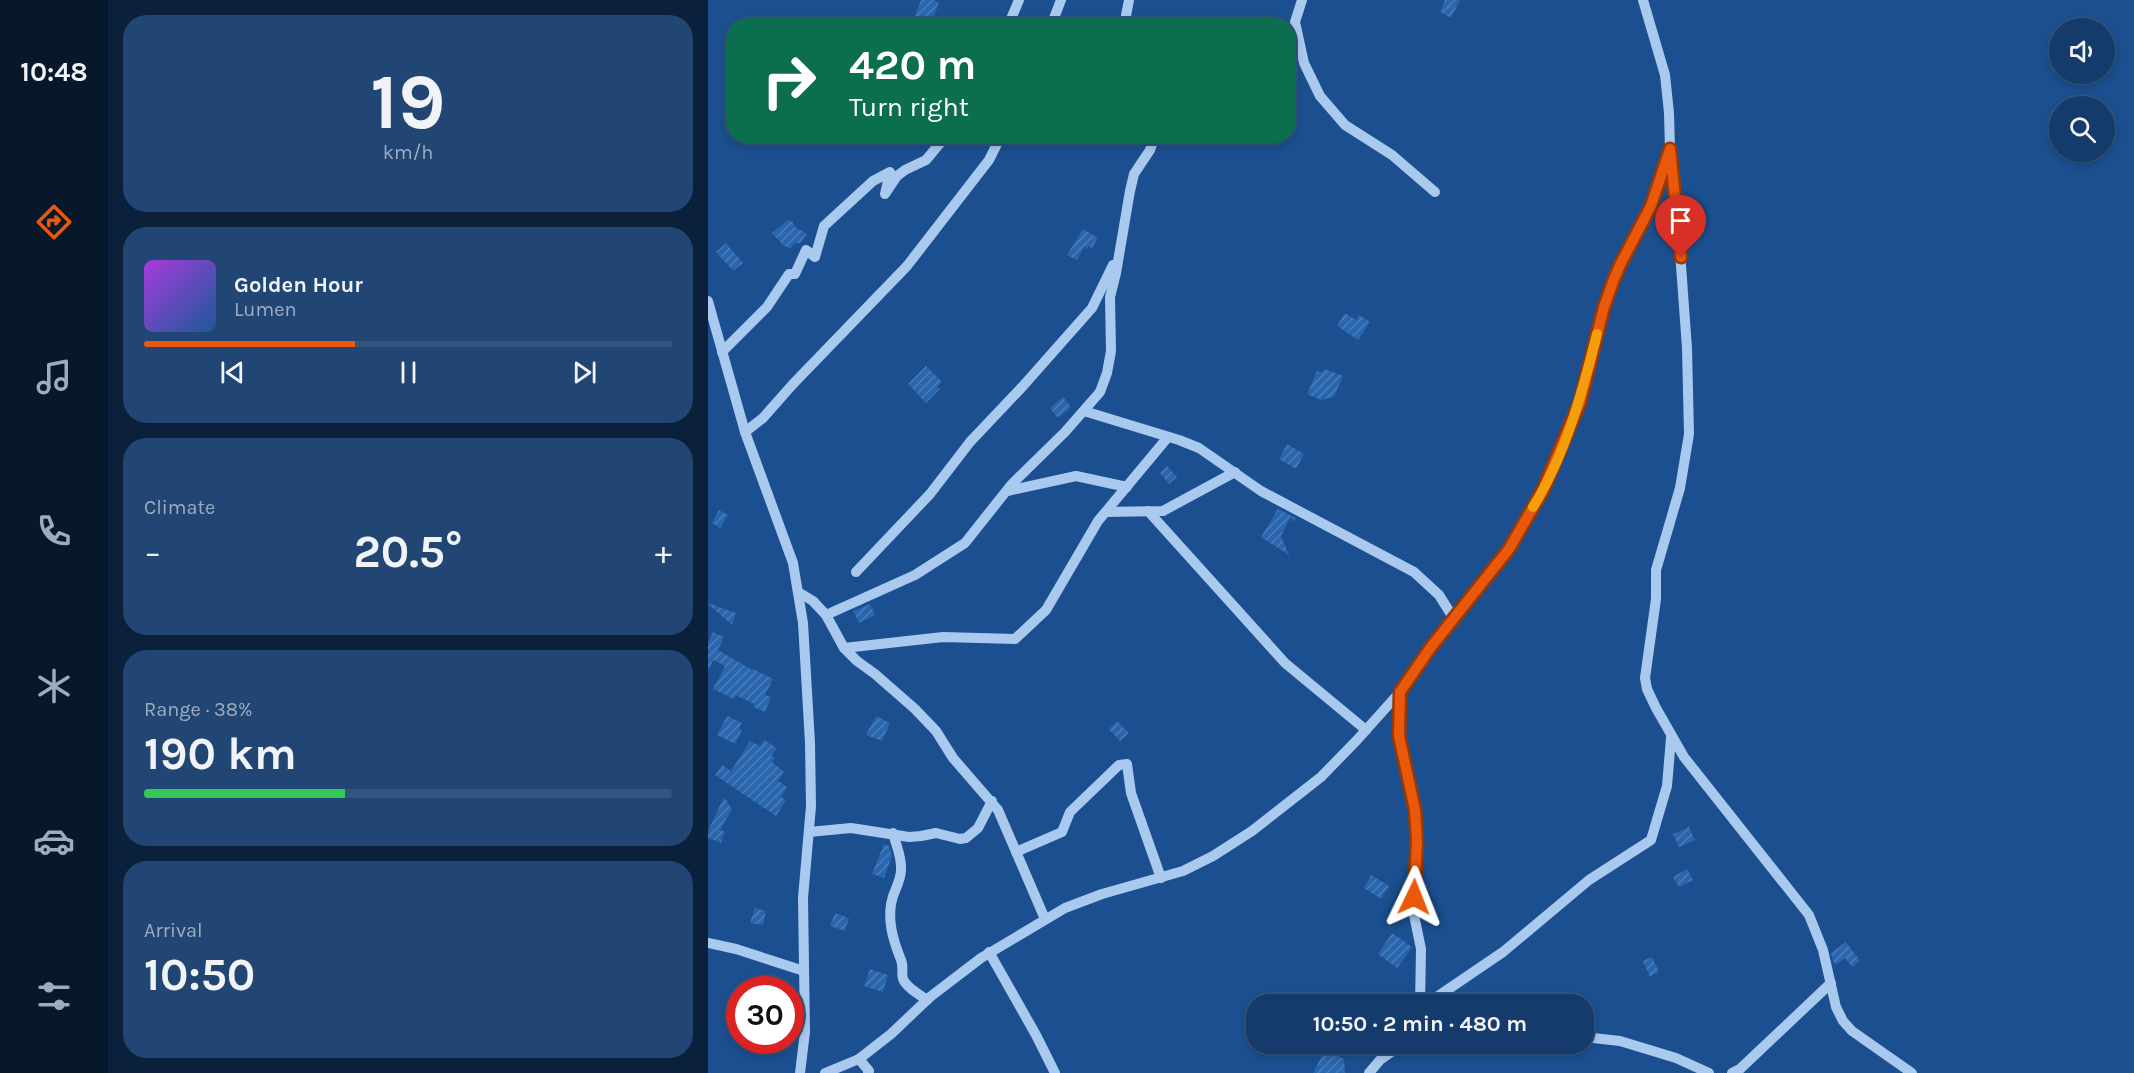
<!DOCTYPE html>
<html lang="en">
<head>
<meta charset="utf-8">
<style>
  body { margin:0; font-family:Karla,sans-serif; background:#214673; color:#f1f3f6; height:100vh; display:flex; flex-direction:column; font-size:22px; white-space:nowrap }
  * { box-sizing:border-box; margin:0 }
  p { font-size:20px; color:#9dadc1 }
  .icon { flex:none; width:33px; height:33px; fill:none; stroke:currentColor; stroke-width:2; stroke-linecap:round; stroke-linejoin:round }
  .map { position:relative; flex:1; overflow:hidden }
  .panel { display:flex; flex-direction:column; gap:15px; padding:15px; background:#0b203b; width:600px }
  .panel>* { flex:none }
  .hud { position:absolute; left:18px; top:18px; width:570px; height:126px; border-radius:24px; box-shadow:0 3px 9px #0003,0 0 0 2px #33557e; background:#0b6e4f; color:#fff; overflow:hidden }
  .buttons { position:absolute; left:1341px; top:18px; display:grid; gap:12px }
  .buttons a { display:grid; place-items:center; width:66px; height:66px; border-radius:50%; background:#143b6b; box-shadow:0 3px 9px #0003,0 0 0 2px #33557e; font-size:30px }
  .speed { position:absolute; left:18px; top:976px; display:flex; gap:12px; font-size:30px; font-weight:700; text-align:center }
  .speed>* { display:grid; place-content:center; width:78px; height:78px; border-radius:50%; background:#143b6b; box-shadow:0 3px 9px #0003,0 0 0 2px #33557e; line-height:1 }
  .speed .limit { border:9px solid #d22; background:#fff; color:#111 }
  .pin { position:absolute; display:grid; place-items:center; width:51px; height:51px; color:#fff; margin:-62px -26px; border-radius:50% 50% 50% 0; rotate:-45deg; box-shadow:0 0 6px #0007 }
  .pin .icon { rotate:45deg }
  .me { position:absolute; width:66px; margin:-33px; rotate:2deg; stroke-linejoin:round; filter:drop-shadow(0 0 4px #0008) }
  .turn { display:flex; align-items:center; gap:21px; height:126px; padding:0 24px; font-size:27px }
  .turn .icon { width:78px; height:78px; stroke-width:2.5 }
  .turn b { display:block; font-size:42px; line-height:51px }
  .big { font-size:45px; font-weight:700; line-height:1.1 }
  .panel .tile { flex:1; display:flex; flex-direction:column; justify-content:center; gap:9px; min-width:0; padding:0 21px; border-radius:24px; background:#214673 }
  .panel .dial { align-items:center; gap:0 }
  .dial b { font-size:78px; line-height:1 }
  .song { display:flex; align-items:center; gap:18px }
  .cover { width:72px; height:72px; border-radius:9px; background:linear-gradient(135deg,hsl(280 70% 55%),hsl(210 70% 35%)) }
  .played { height:6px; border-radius:3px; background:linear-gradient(90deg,#ea580c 40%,#33557e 40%) }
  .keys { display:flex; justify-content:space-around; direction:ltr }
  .heat { display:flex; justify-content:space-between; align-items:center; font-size:33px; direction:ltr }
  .charge { height:9px; border-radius:4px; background:linear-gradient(90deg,#34c759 38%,#33557e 0) }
  .trip { position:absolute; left:538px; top:994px; width:348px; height:60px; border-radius:24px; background:#143b6b; box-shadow:0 3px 9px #0003,0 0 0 2px #33557e; font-weight:700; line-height:60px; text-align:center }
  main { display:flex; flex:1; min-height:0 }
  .tab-bar { display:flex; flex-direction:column; width:108px; justify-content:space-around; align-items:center; background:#08182b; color:#9dadc1 }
  .tab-bar .icon { width:42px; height:42px }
  .tab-bar .on { color:#ea580c }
  .tab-bar b { font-size:27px; color:#f1f3f6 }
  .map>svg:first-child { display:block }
  .building { fill:url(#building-hatch) }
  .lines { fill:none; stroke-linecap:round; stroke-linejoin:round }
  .minor { stroke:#a9c9ee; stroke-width:10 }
  .route-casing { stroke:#983908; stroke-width:15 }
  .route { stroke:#ea580c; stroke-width:10 }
  .slow { stroke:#f59e0b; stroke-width:10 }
</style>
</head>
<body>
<main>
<nav class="tab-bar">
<b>10:48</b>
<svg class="icon on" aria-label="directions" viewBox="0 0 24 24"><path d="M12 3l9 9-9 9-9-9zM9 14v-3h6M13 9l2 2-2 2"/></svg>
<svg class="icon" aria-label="music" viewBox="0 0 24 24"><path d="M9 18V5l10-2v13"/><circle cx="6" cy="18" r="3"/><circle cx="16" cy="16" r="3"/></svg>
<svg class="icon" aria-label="phone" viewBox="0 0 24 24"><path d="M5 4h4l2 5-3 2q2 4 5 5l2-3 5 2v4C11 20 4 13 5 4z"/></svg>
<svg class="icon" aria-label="climate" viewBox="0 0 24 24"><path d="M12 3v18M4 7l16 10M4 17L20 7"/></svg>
<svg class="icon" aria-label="car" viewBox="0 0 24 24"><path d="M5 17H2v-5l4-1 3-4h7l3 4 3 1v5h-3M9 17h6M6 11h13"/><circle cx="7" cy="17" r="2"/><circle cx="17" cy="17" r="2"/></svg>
<svg class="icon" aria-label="filters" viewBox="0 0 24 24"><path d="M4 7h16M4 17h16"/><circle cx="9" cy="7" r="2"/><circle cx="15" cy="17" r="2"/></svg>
</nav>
<section class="panel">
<div class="tile dial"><b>19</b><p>km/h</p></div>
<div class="tile">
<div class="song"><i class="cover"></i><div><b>Golden Hour</b><p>Lumen</p></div></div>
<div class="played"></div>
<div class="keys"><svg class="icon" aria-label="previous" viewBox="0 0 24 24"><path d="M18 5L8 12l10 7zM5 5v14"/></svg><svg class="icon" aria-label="pause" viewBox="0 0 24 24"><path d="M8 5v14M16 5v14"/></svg><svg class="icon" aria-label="next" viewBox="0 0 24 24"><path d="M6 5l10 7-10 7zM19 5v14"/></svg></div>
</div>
<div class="tile"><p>Climate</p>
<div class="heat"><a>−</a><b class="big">20.5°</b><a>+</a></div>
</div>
<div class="tile"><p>Range · 38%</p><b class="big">190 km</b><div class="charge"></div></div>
<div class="tile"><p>Arrival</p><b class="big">10:50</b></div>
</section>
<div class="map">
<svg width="1426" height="1073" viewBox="0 0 1426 1073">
  <defs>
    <pattern id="building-hatch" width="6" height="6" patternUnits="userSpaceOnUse" patternTransform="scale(1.5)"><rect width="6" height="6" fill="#2a66ad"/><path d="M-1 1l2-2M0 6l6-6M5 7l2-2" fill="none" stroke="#4a7db9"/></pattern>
  </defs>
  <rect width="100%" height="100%" fill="#1b4f8f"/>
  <g class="building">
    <path d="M213 0H226L231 3 223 24 206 18Z"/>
    <path d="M737 0H752L743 18 732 12Z"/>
    <path d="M80 220 85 222 87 227 99 234 92 243H87L82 249 75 245 64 233Z"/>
    <path d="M375 229 390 238 384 248 381 246 379 249 376 247 369 260 359 255Z"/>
    <path d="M18 243 35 263 25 271 8 252Z"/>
    <path d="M637 313 648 320 651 315 662 322 650 340 629 326Z"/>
    <path d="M218 366 234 382 229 387 232 389 218 403 200 384Z"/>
    <path d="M616 369 635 376 626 397 613 400 599 394 609 371 614 373Z"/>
    <path d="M355 397 363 407 350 418 342 408Z"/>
    <path d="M579 444 596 454 588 469 571 459Z"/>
    <path d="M459 466 469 477 461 484 452 473Z"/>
    <path d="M570 509 588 518 586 521 582 518 573 536 581 555 553 537Z"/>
    <path d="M11 510 20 515 12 528 4 523Z"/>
    <path d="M0 603 28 613 24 625 0 604Z"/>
    <path d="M162 604 167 615 151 623 145 611Z"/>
    <path d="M5 632 16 637 10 650 44 670 45 669 65 679 57 695 63 697 57 712 45 707 46 704 28 695 26 699 5 689 17 666 5 660 0 671V643Z"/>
    <path d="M19 716 34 723 31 728 34 730 27 744 9 735Z"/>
    <path d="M168 716 182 723 174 741 158 735Z"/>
    <path d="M409 721 421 733 412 741 401 729Z"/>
    <path d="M56 740 69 748 63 756 67 758 64 762 76 772 70 781 79 787 73 797 78 800 68 816 7 775 14 765 23 771 42 741 52 746Z"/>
    <path d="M16 797 24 809 12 830 17 832 13 843 0 838V831Z"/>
    <path d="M981 827 987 840 971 847 965 834Z"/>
    <path d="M176 844 181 846 184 856 176 878 164 874Z"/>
    <path d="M979 869 985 880 971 887 965 877Z"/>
    <path d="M663 875 681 886 673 899 656 888Z"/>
    <path d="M47 908 58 911 55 925 42 923Z"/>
    <path d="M127 913 141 918 137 931 122 926Z"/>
    <path d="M684 933 704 947 689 968 670 954Z"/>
    <path d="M1138 942 1152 961 1144 967 1137 958 1128 965 1125 961 1123 953Z"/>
    <path d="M944 957 951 972 942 977 935 961Z"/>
    <path d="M162 969 180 975 175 992 156 986Z"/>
    <path d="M617 1050 636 1059 637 1073H605Z"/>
  </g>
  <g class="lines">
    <g class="minor">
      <path d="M594 0 587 22 596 63 612 96 637 125 684 155 727 192"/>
      <path d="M935 0 957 75 961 113 962 149 971 238 979 348 981 434 972 488 948 570V599L937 678 939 689 948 708 976 757 1101 915 1115 950 1128 1007 1135 1021 1144 1031 1204 1073"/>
      <path d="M300 26 311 0"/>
      <path d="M343 26 353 0"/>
      <path d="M416 26 421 0"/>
      <path d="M0 301 37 432 85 563 95 623 102 743 103 806 95 898 97 1032 92 1073"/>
      <path d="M14 352 59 307 81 274H87L98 250 107 257 116 226 165 181 182 172 177 194 189 176 197 170 218 160 238 136"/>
      <path d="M376 411 471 440 491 448 553 491 706 572 731 595 746 619"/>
      <path d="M37 432 55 418 85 384 199 266 281 160 293 136"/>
      <path d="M299 491 368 476 419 487"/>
      <path d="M440 511 577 663 658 730"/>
      <path d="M398 512 455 511 527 472"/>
      <path d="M148 572 222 494 262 442 315 386 384 308 405 265"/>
      <path d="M90 592 105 601 118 615 136 648 149 661 167 674 207 709 228 731 245 758 290 810 337 919"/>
      <path d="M118 615 207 575 257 543 303 485 357 432 392 392 399 373 403 351 402 297 408 273 422 191 426 174 442 150 447 136"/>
      <path d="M136 648 235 637 307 639 338 610 390 521 460 437"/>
      <path d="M692 692 691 736 707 810 709 842 706 915 713 949 712 1005"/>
      <path d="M101 832 143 828 201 837 213 836 228 833 252 839 258 838 270 828 284 801"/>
      <path d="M185 833C188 845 194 857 193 870 193 879 188 888 185 896 178 918 185 940 193 960 196 967 193 972 195 979 198 987 212 995 219 1000"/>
      <path d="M308 852 354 832 362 812 411 765 419 764 423 793 453 878"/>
      <path d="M0 943 28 949 96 971"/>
      <path d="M281 952 328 1035 347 1073"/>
      <path d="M717 1005 795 952 881 880 943 840 959 786 963 738"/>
      <path d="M876 1037 912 1041 968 1058 1001 1073"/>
      <path d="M151 1059 161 1071 160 1073"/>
      <path d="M117 1073 151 1059 183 1034 222 997 273 958 357 908 394 894 475 871 505 856 544 831 613 777 649 740 692 692 736 630 801 549 835 491 871 402 896 307 906 279 913 263 943 206 962 149"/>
      <path d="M661 1073 672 1060 695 1044"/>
      <path d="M1024 1073 1032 1069 1123 983"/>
    </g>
  </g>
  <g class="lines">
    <g class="route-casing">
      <path id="route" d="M706 897 709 842 707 810 691 736 692 692 723 647 801 549 835 490 872 402 896 307 906 279 913 263 943 206 962 149 973 257"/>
    </g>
    <use href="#route" class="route"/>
    <path class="slow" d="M825 507C858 454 874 393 889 334"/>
  </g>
</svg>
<div class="buttons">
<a><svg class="icon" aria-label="sound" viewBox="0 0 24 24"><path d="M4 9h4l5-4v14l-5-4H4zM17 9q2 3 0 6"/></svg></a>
<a><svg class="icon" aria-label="search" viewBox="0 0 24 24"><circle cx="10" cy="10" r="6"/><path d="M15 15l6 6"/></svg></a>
</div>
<div class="speed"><div class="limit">30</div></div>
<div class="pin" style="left:973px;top:257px;background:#d93025"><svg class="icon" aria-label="arrive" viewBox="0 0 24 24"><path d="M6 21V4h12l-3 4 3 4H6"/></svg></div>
<svg class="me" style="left:706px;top:897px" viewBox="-20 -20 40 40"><path d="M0-17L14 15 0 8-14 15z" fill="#ea580c" stroke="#fff" stroke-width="4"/></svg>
<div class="trip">10:50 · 2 min · 480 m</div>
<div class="hud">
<div class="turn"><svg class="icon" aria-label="right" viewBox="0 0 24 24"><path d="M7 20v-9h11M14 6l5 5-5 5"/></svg><div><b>420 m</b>Turn right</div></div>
</div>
</div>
</main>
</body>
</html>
